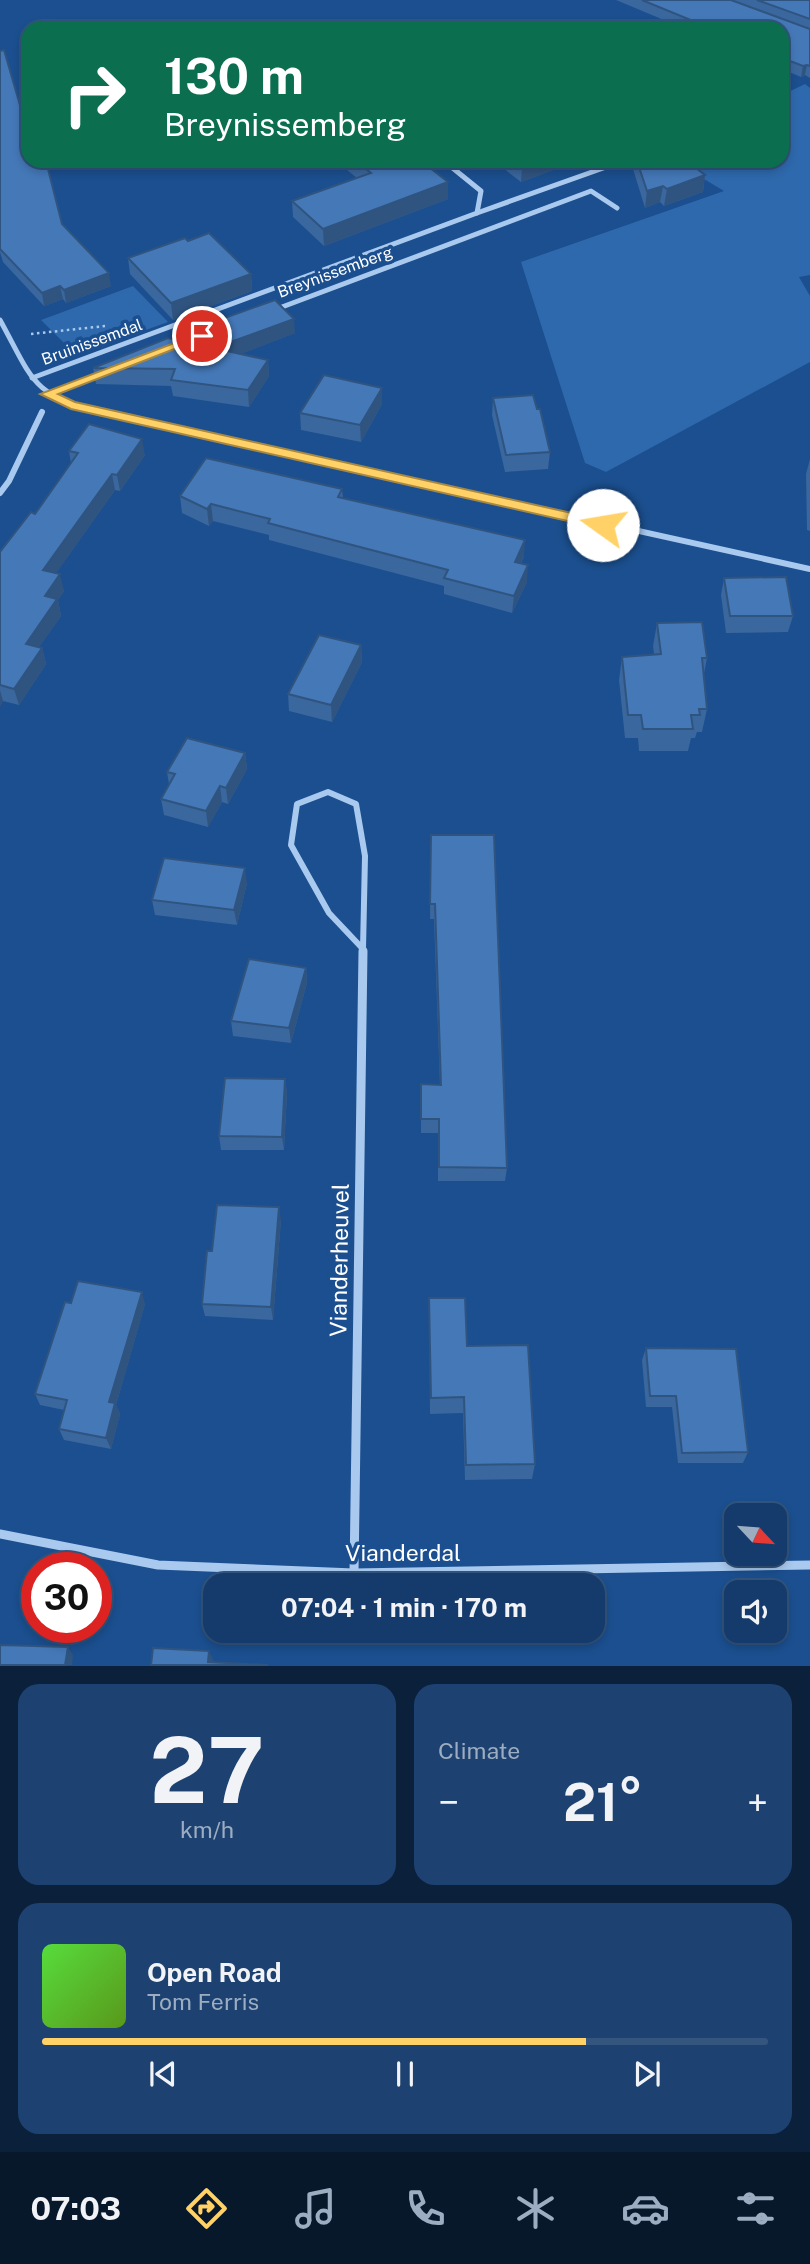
<!DOCTYPE html>
<html lang="en">
<head>
<meta charset="utf-8">
<style>
  body { margin:0; font-family:"Public Sans",sans-serif; background:#1d4271; color:#f1f3f6; height:100vh; display:flex; flex-direction:column; font-size:26px; white-space:nowrap }
  * { box-sizing:border-box; margin:0 }
  p { font-size:23px; color:#9dadc1 }
  .icon { flex:none; width:38px; height:38px; fill:none; stroke:currentColor; stroke-width:2; stroke-linecap:round; stroke-linejoin:round }
  .map { position:relative; height:1666px; overflow:hidden }
  .drawer { display:flex; flex-direction:column; gap:18px; padding:18px; background:#0b203b; flex:1 }
  .drawer>* { flex:none }
  .hud { position:absolute; left:21px; top:21px; width:768px; height:147px; border-radius:21px; box-shadow:0 4px 10px #0003,0 0 0 2px #33557e; background:#0b6e4f; color:#fff; overflow:hidden }
  .needle { width:46px; rotate:116deg }
  .tools { position:absolute; left:724px; top:1503px; display:grid; gap:14px }
  .tools a { display:grid; place-items:center; width:63px; height:63px; border-radius:14px; background:#143b6b; box-shadow:0 4px 10px #0003,0 0 0 2px #33557e; font-size:35px }
  .speed { position:absolute; left:21px; top:1552px; display:flex; gap:14px; font-size:35px; font-weight:700; text-align:center }
  .speed>* { display:grid; place-content:center; width:91px; height:91px; border-radius:50%; background:#143b6b; box-shadow:0 4px 10px #0003,0 0 0 2px #33557e; line-height:1 }
  .speed .limit { border:10px solid #d22; background:#fff; color:#111 }
  .pin { position:absolute; display:grid; place-items:center; width:60px; height:60px; color:#fff; margin:-30px; border:4px solid #fff; border-radius:50%; box-shadow:0 2px 7px #0007 }
  .me { position:absolute; width:77px; margin:-38px; rotate:283deg; stroke-linejoin:round; filter:drop-shadow(0 0 5px #0008) }
  .turn { display:flex; align-items:center; gap:24px; height:147px; padding:0 28px; font-size:32px }
  .turn .icon { width:91px; height:91px; stroke-width:2.5 }
  .turn b { display:block; font-size:49px; line-height:60px }
  .big { font-size:52px; font-weight:700; line-height:1.1 }
  .drawer .widget { flex:1; display:flex; flex-direction:column; justify-content:center; gap:10px; min-width:0; padding:0 24px; border-radius:21px; background:#1d4271 }
  .drawer .dial { align-items:center; gap:0 }
  .dial b { font-size:91px; line-height:1 }
  .song { display:flex; align-items:center; gap:21px }
  .cover { width:84px; height:84px; border-radius:10px; background:linear-gradient(135deg,hsl(110 70% 55%),hsl(90 70% 35%)) }
  .played { height:7px; border-radius:4px; background:linear-gradient(90deg,#ffd166 75%,#33557e 75%) }
  .keys { display:flex; justify-content:space-around; direction:ltr }
  .heat { display:flex; justify-content:space-between; align-items:center; font-size:38px; direction:ltr }
  .drawer .tiles { flex:1; display:grid; gap:18px; grid-template-columns:1fr 1fr }
  .widget:last-child { grid-column:span 2 }
  .trip { position:absolute; left:203px; top:1573px; width:402px; height:70px; border-radius:21px; background:#143b6b; box-shadow:0 4px 10px #0003,0 0 0 2px #33557e; font-weight:700; line-height:70px; text-align:center }
  .tabs { display:flex; height:112px; justify-content:space-around; align-items:center; background:#08182b; color:#9dadc1 }
  .tabs .icon { width:49px; height:49px }
  .tabs .on { color:#ffd166 }
  .tabs b { font-size:32px; color:#f1f3f6 }
  .map>svg:first-child { display:block }
  .green { fill:#2e69ad }
  .lines { fill:none; stroke-linecap:round; stroke-linejoin:round }
  .path { stroke:#a9c9ee; stroke-width:2.5; stroke-dasharray:2.5 3.5; stroke-linecap:butt }
  .minor-far2 { stroke:#a9c9ee; stroke-width:5 }
  .minor-far1 { stroke:#a9c9ee; stroke-width:6 }
  .minor { stroke:#a9c9ee; stroke-width:9 }
  .wall { fill:#3a679d }
  .shaded-wall { fill:#305480 }
  .building { fill:#4478b7; stroke:#305480; stroke-width:2 }
  .route { fill:#ffd166; stroke:#a68842; stroke-width:2 }
  .labels { text-anchor:middle; dominant-baseline:central; stroke-width:7; stroke-linejoin:round; paint-order:stroke }
  .far-street-label { font-size:16px; fill:#fff; stroke:#1b4f8f }
  .near-street-label { font-size:23px; fill:#fff; stroke:#1b4f8f }
</style>
</head>
<body>
<div class="map">
<svg width="810" height="1666" viewBox="0 0 810 1666">
  <rect width="100%" height="100%" fill="#1b4f8f"/>
  <g class="green">
    <path d="M805 84 810 88V275L799 277 810 296V362L606 472 585 463 521 262 724 191 674 161H782V95Z"/>
    <path d="M133 286 168 322 76 355 41 320Z"/>
  </g>
  <g class="lines">
    <path class="path" d="M31 334 105 326"/>
    <g class="minor-far2">
      <path d="M477 213 623 161"/>
      <path d="M274 310 591 191 617 208"/>
      <path d="M0 320C32 378 31 396 101 412"/>
      <path d="M178 345 203 336"/>
      <path d="M32 378 477 213 481 191 444 161"/>
      <path d="M47 394 102 374"/>
    </g>
    <g class="minor-far1">
      <path d="M93 410 810 569"/>
      <path d="M0 493 9 481 42 412"/>
      <path d="M328 792 356 804 365 856 363 949 329 913 291 845 297 804Z"/>
      <path d="M363 953V949"/>
    </g>
    <g class="minor">
      <path d="M0 1534 158 1565 354 1573 810 1565"/>
      <path d="M354 1573 363 951"/>
    </g>
  </g>
  <g class="wall">
    <path d="M616 0H810V78L805 75 801 77 782 69V28H683Z"/>
    <path d="M0 51 62 224 111 286 66 303 63 299 44 306 3 262 0 252Z"/>
    <path d="M336 161H421L448 199 324 246 293 217 292 201 357 178Z"/>
    <path d="M494 161H557L556 169 521 182Z"/>
    <path d="M634 161H687L705 175 703 192 664 206 660 202 645 208 633 169Z"/>
    <path d="M128 258 251 274 252 291 173 320 130 274Z"/>
    <path d="M194 329 295 333 240 354 268 360 269 376 249 407 173 396 171 386 96 384 93 368 196 344Z"/>
    <path d="M493 398 550 452 548 469 505 472 492 415Z"/>
    <path d="M382 404 361 442 301 430 300 413Z"/>
    <path d="M69 451 145 455 120 491 115 490 56 573 64 591 58 600 61 616 39 647 42 648 46 664 19 705 3 701 0 706V552L35 514 71 463Z"/>
    <path d="M810 459V531L807 530 806 474Z"/>
    <path d="M342 489 343 498 524 556 521 564 527 582 512 613 444 594V586L269 540V535L213 521 209 526 182 513 180 496Z"/>
    <path d="M724 578 793 616 788 632 726 633 721 595Z"/>
    <path d="M657 623 707 658 704 674 707 709 702 732H697L695 738H691L688 751H639L638 738H625L619 680 622 657 654 654 653 646Z"/>
    <path d="M361 645 362 662 332 722 289 711 288 694Z"/>
    <path d="M245 753 247 769 228 804 222 802 208 827 164 815 161 799 169 784 167 772Z"/>
    <path d="M431 835 507 1168 505 1181H438V1133H421V1084L440 1085 434 919H430Z"/>
    <path d="M247 883 237 925 155 915 152 900Z"/>
    <path d="M306 968 307 983 291 1043 233 1036 231 1021Z"/>
    <path d="M285 1079 287 1093 284 1150H221L219 1136Z"/>
    <path d="M281 1220 273 1320 205 1316 202 1304Z"/>
    <path d="M429 1298 467 1346 535 1464 532 1479 465 1480 463 1413 430 1414Z"/>
    <path d="M71 1303 145 1304 116 1405 120 1414 111 1449 64 1440 59 1429 64 1410 40 1405 35 1394Z"/>
    <path d="M646 1348 748 1452 743 1463H678L672 1407H646L642 1360Z"/>
  </g>
  <g class="shaded-wall">
    <path d="M807 65 805 75 801 77 803 66Z"/>
    <path d="M535 161H557L556 169 521 182 522 166Z"/>
    <path d="M705 175 703 192 664 206 667 189Z"/>
    <path d="M448 182V199L324 246 323 229Z"/>
    <path d="M663 186 660 202 645 208 647 191Z"/>
    <path d="M109 273 111 286 66 303 64 290Z"/>
    <path d="M251 274 252 291 173 320 171 303Z"/>
    <path d="M60 286 63 299 44 306 42 293Z"/>
    <path d="M294 319 295 333 214 364 213 349Z"/>
    <path d="M268 360 269 376 249 407 248 390Z"/>
    <path d="M382 388V404L361 442 360 425Z"/>
    <path d="M142 439 145 455 120 491 117 475Z"/>
    <path d="M112 474 115 490 47 586 43 570Z"/>
    <path d="M211 504 213 521 209 526 207 509Z"/>
    <path d="M525 540 524 556 514 579 515 562Z"/>
    <path d="M528 565 527 582 512 613 514 596Z"/>
    <path d="M60 574 64 591 58 600 61 616 30 660 26 644 45 596Z"/>
    <path d="M361 645 362 662 332 722 331 705Z"/>
    <path d="M42 648 46 664 19 705 14 689Z"/>
    <path d="M0 690 3 701 0 706Z"/>
    <path d="M245 753 247 769 228 804 226 788Z"/>
    <path d="M220 786 222 802 208 827 206 811Z"/>
    <path d="M245 868 247 883 237 925 234 910Z"/>
    <path d="M306 968 307 983 291 1043 289 1028Z"/>
    <path d="M285 1079 287 1093 284 1150 282 1137Z"/>
    <path d="M279 1207 281 1220 273 1320 271 1307Z"/>
    <path d="M142 1292 145 1304 116 1405 120 1414 111 1449 106 1438 109 1402Z"/>
    <path d="M68 1647 73 1655 72 1665H65Z"/>
    <path d="M209 1651 214 1662H208Z"/>
  </g>
  <g class="building">
    <path d="M642 0H731L810 29V66L807 65 803 66 782 58V28H710Z"/>
    <path d="M757 0H810V19Z"/>
    <path d="M423 25 431 28H418Z"/>
    <path d="M4 50 22 112 28 111V161H46L62 224 109 273 64 290 60 286 42 293 0 249V51Z"/>
    <path d="M356 161H421L448 182 323 229 292 201 371 173Z"/>
    <path d="M516 161H535L522 166Z"/>
    <path d="M637 161H687L705 175 667 189 663 186 647 191Z"/>
    <path d="M209 233 251 274 171 303 128 258 185 238 188 241Z"/>
    <path d="M275 300 294 319 214 348H212L194 329Z"/>
    <path d="M168 338 268 360 248 390 171 380 175 369 93 368Z"/>
    <path d="M324 375 382 388 360 425 300 413Z"/>
    <path d="M533 395 537 409H540L550 452 506 455 493 398Z"/>
    <path d="M89 424 142 439 117 475 112 474 43 570 60 574 45 596 57 599 26 644 42 648 14 689 0 685V552L31 512 35 514 78 453 69 451Z"/>
    <path d="M206 458 342 489 338 497 525 540 515 562 528 565 514 596 444 578 448 570 268 523 270 519 211 504 207 509 180 496Z"/>
    <path d="M786 577 793 616H730L724 578Z"/>
    <path d="M702 622 707 658H702L707 709H699L700 715H691L693 729H643L641 715H628L622 657 661 654 657 623Z"/>
    <path d="M319 635 361 645 331 705 288 694Z"/>
    <path d="M187 738 245 753 226 788 220 786 206 811 161 799 175 774 167 772Z"/>
    <path d="M431 835H494L507 1168 439 1167V1119H421V1084L441 1085 435 904H430Z"/>
    <path d="M164 858 245 868 234 910 152 900Z"/>
    <path d="M249 959 306 968 289 1028 231 1021Z"/>
    <path d="M225 1078 285 1079 282 1137 219 1136Z"/>
    <path d="M217 1205 279 1207 271 1307 202 1304 207 1251H212Z"/>
    <path d="M78 1281 142 1292 109 1402 115 1403 106 1438 59 1429 67 1400 35 1394 65 1302 71 1303Z"/>
    <path d="M429 1298H465L467 1346 528 1345 535 1464 466 1465 464 1397 431 1398Z"/>
    <path d="M646 1348 736 1349 748 1452 682 1453 676 1396H650Z"/>
    <path d="M0 1645 68 1647 65 1665H0Z"/>
    <path d="M153 1648 209 1651 208 1662 268 1665H151Z"/>
  </g>
  <path class="route" d="M198 334 208 336 58 394 75 402 603 520 610 525 603 529 71 409 40 394Z"/>
  <g class="labels">
    <g class="far-street-label">
      <text transform="translate(335 272) rotate(-20)">Breynissemberg</text>
      <text transform="translate(92 342) rotate(-20)">Bruinissemdal</text>
    </g>
    <g class="near-street-label">
      <text transform="translate(339 1260) rotate(-89)">Vianderheuvel</text>
      <text x="403" y="1552">Vianderdal</text>
    </g>
  </g>
</svg>
<div class="tools">
<a><svg class="needle" viewBox="-14 -14 28 28"><path d="M0-13l5 13h-10z" fill="#e53935"/><path d="M0 13l5-13h-10z" fill="#9dadc1"/></svg></a>
<a><svg class="icon" aria-label="sound" viewBox="0 0 24 24"><path d="M4 9h4l5-4v14l-5-4H4zM17 9q2 3 0 6"/></svg></a>
</div>
<div class="speed"><div class="limit">30</div></div>
<div class="pin" style="left:202px;top:336px;background:#d93025"><svg class="icon" aria-label="arrive" viewBox="0 0 24 24"><path d="M6 21V4h12l-3 4 3 4H6"/></svg></div>
<svg class="me" style="left:603px;top:525px" viewBox="-20 -20 40 40"><circle r="19" fill="#fff"/><path d="M0-13L10 11 0 6-10 11z" fill="#ffd166"/></svg>
<div class="trip">07:04 · 1 min · 170 m</div>
<div class="hud">
<div class="turn"><svg class="icon" aria-label="right" viewBox="0 0 24 24"><path d="M7 20v-9h11M14 6l5 5-5 5"/></svg><div><b>130 m</b>Breynissemberg</div></div>
</div>
</div>
<section class="drawer">
<div class="tiles">
<div class="widget dial"><b>27</b><p>km/h</p></div>
<div class="widget"><p>Climate</p>
<div class="heat"><a>−</a><b class="big">21°</b><a>+</a></div>
</div>
<div class="widget">
<div class="song"><i class="cover"></i><div><b>Open Road</b><p>Tom Ferris</p></div></div>
<div class="played"></div>
<div class="keys"><svg class="icon" aria-label="previous" viewBox="0 0 24 24"><path d="M18 5L8 12l10 7zM5 5v14"/></svg><svg class="icon" aria-label="pause" viewBox="0 0 24 24"><path d="M8 5v14M16 5v14"/></svg><svg class="icon" aria-label="next" viewBox="0 0 24 24"><path d="M6 5l10 7-10 7zM19 5v14"/></svg></div>
</div>
</div>
</section>
<nav class="tabs">
<b>07:03</b>
<svg class="icon on" aria-label="directions" viewBox="0 0 24 24"><path d="M12 3l9 9-9 9-9-9zM9 14v-3h6M13 9l2 2-2 2"/></svg>
<svg class="icon" aria-label="music" viewBox="0 0 24 24"><path d="M9 18V5l10-2v13"/><circle cx="6" cy="18" r="3"/><circle cx="16" cy="16" r="3"/></svg>
<svg class="icon" aria-label="phone" viewBox="0 0 24 24"><path d="M5 4h4l2 5-3 2q2 4 5 5l2-3 5 2v4C11 20 4 13 5 4z"/></svg>
<svg class="icon" aria-label="climate" viewBox="0 0 24 24"><path d="M12 3v18M4 7l16 10M4 17L20 7"/></svg>
<svg class="icon" aria-label="car" viewBox="0 0 24 24"><path d="M5 17H2v-5l4-1 3-4h7l3 4 3 1v5h-3M9 17h6M6 11h13"/><circle cx="7" cy="17" r="2"/><circle cx="17" cy="17" r="2"/></svg>
<svg class="icon" aria-label="filters" viewBox="0 0 24 24"><path d="M4 7h16M4 17h16"/><circle cx="9" cy="7" r="2"/><circle cx="15" cy="17" r="2"/></svg>
</nav>
</body>
</html>
